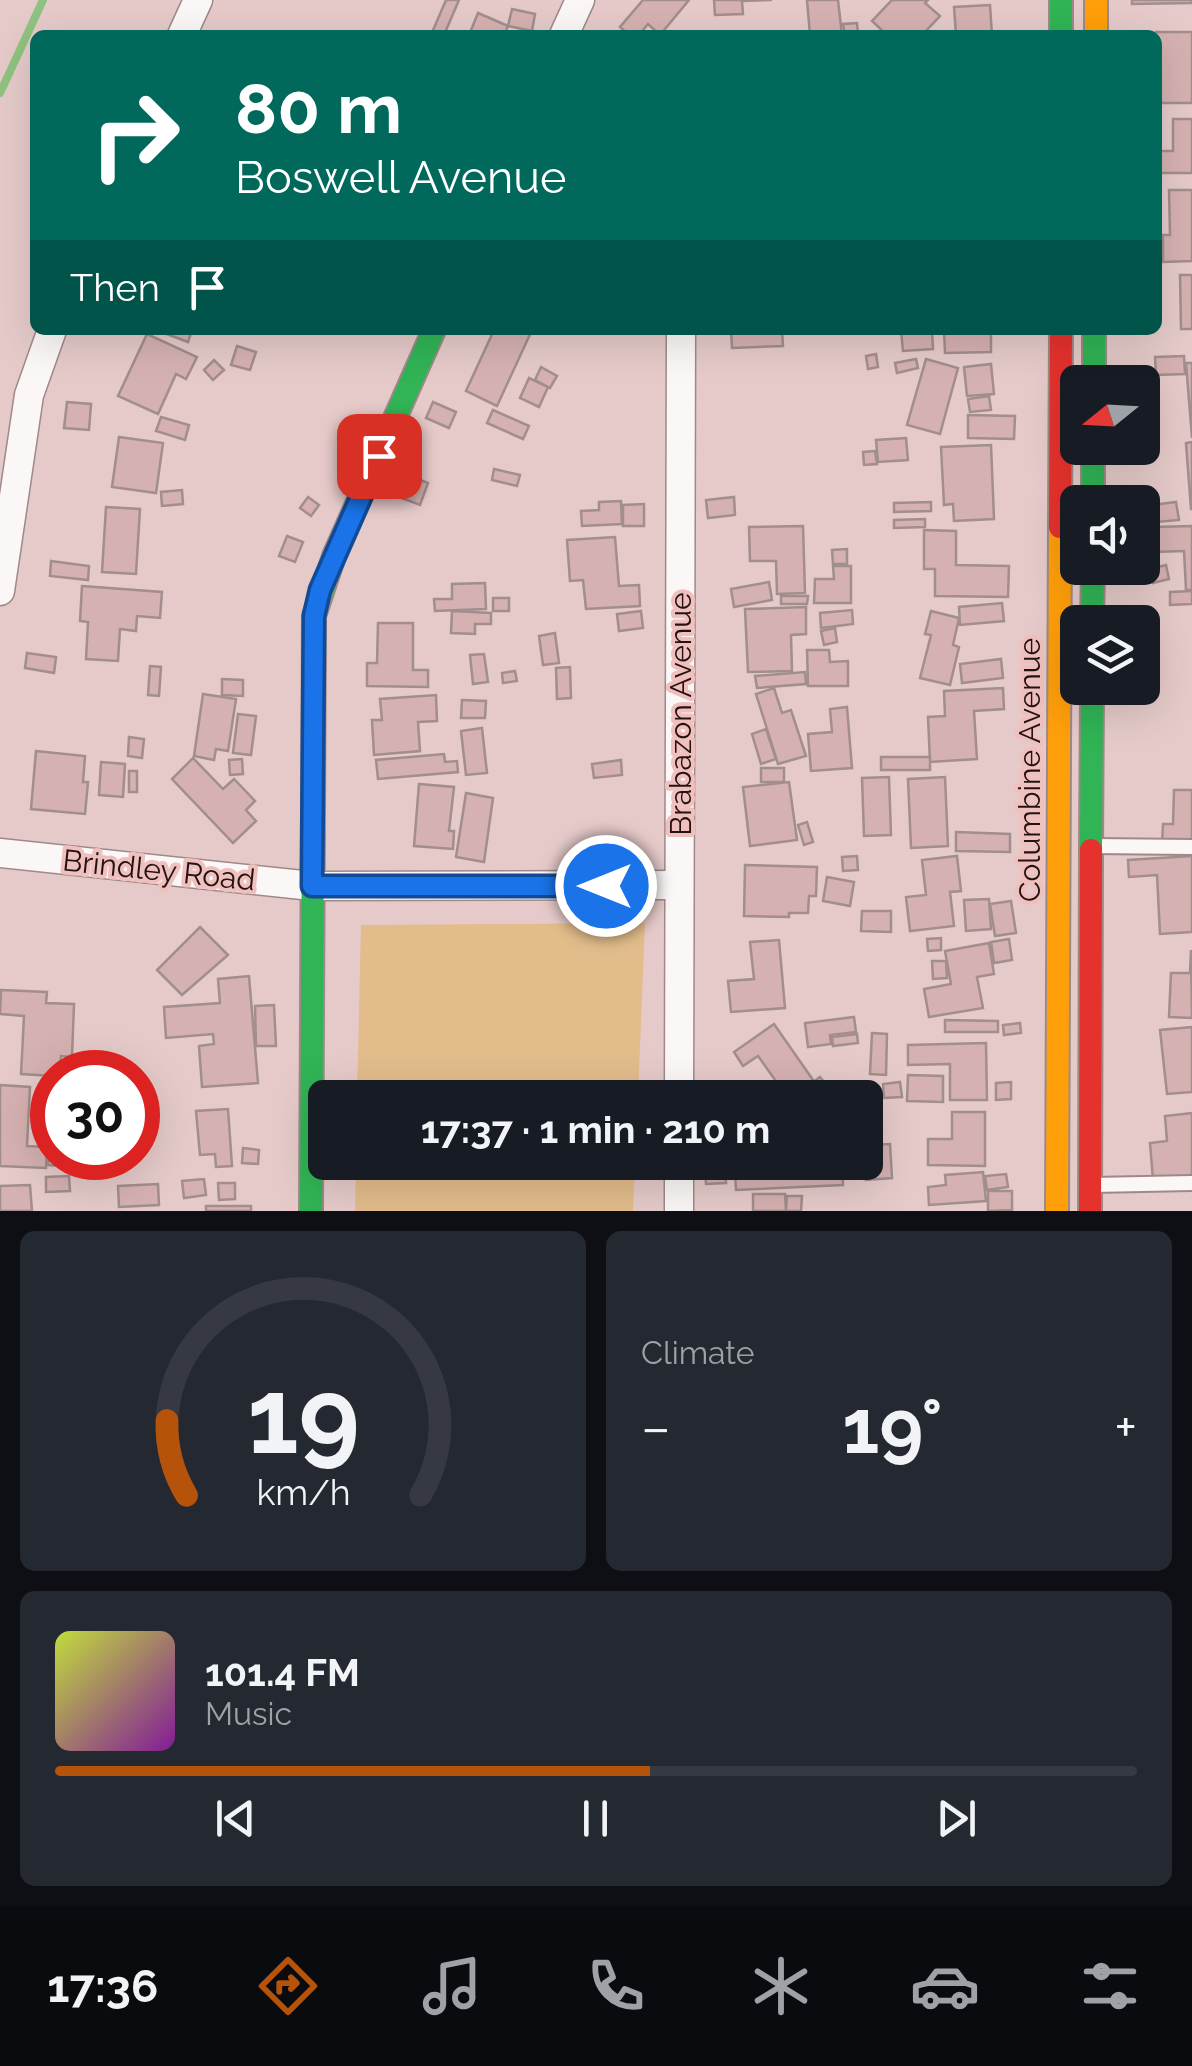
<!DOCTYPE html>
<html lang="en">
<head>
<meta charset="utf-8">
<style>
  body { margin:0; font-family:Raleway,sans-serif; background:#242831; color:#f1f3f6; height:100vh; display:flex; flex-direction:column; font-size:38px; white-space:nowrap }
  * { box-sizing:border-box; margin:0 }
  p { font-size:32px; color:#9ea1a6 }
  .icon { flex:none; width:55px; height:55px; fill:none; stroke:currentColor; stroke-width:2; stroke-linecap:round; stroke-linejoin:round }
  .map { position:relative; height:1211px; overflow:hidden }
  .panel { display:flex; flex-direction:column; gap:20px; padding:20px; background:#0d0f14; flex:1 }
  .panel>* { flex:none }
  .hud { position:absolute; left:30px; top:30px; width:1132px; height:305px; border-radius:15px; box-shadow:0 10px 40px #0002; background:#00695c; color:#fff; overflow:hidden }
  .needle { width:65px; rotate:252deg }
  .buttons { position:absolute; left:1060px; top:365px; display:grid; gap:20px }
  .buttons a { display:grid; place-items:center; width:100px; height:100px; border-radius:15px; background:#171b24; box-shadow:0 10px 40px #0002; font-size:50px }
  .speed { position:absolute; left:30px; top:1050px; display:flex; gap:20px; font-size:50px; font-weight:700; text-align:center }
  .speed>* { display:grid; place-content:center; width:130px; height:130px; border-radius:50%; background:#171b24; box-shadow:0 10px 40px #0002; line-height:1 }
  .speed .limit { border:15px solid #d22; background:#fff; color:#111 }
  .pin { position:absolute; display:grid; place-items:center; width:85px; height:85px; color:#fff; margin:-42px; border-radius:20px; box-shadow:0 5px 15px #0006 }
  .me { position:absolute; width:110px; margin:-55px; rotate:270deg; stroke-linejoin:round; filter:drop-shadow(0 0 8px #0008) }
  .turn { display:flex; align-items:center; gap:35px; height:210px; padding:0 40px; font-size:45px }
  .turn .icon { width:130px; height:130px; stroke-width:2.5 }
  .turn b { display:block; font-size:70px; line-height:85px }
  .then { display:flex; align-items:center; height:95px; padding:0 40px; background:#0003; gap:20px; font-size:38px }
  .big { font-size:75px; font-weight:700; line-height:1.1 }
  .panel .tile { flex:1; display:flex; flex-direction:column; justify-content:center; gap:15px; min-width:0; padding:0 35px; border-radius:15px; background:#242831 }
  .panel .dial { align-items:center; gap:0 }
  .dial svg { height:260px; overflow:visible; fill:none; stroke:#363941; stroke-width:7; stroke-linecap:round; text-anchor:middle }
  .dial text { fill:#f1f3f6; stroke:none }
  .song { display:flex; align-items:center; gap:30px }
  .cover { width:120px; height:120px; border-radius:15px; background:linear-gradient(135deg,hsl(70 70% 55%),hsl(290 70% 35%)) }
  .played { height:10px; border-radius:5px; background:linear-gradient(90deg,#b45309 55%,#363941 55%) }
  .keys { display:flex; justify-content:space-around; direction:ltr }
  .heat { display:flex; justify-content:space-between; align-items:center; font-size:55px; direction:ltr }
  .panel .tiles { flex:1; display:grid; gap:20px; grid-template-columns:1fr 1fr }
  .tile:last-child { grid-column:span 2 }
  .trip { position:absolute; left:308px; top:1080px; width:575px; height:100px; border-radius:15px; background:#171b24; box-shadow:0 10px 40px #0002; font-weight:700; line-height:100px; text-align:center }
  .dock { display:flex; height:160px; justify-content:space-around; align-items:center; background:#090b0e; color:#9ea1a6 }
  .dock .icon { width:70px; height:70px }
  .dock .active { color:#b45309 }
  .dock b { font-size:45px; color:#f1f3f6 }
  .map>svg:first-child { display:block }
  .green { fill:#e2bc8b }
  .lines { fill:none; stroke-linecap:round; stroke-linejoin:round }
  .stream { stroke:#8fc280; stroke-width:8 }
  .building { fill:#d6b1b1; stroke:#a18e8d; stroke-width:2.5 }
  .lane-casing { stroke:#9d8988; stroke-width:18 }
  .street-casing { stroke:#9d8988; stroke-width:31 }
  .fast-casing { stroke:#9d8988; stroke-width:26 }
  .slow-casing { stroke:#9d8988; stroke-width:26 }
  .jam-casing { stroke:#9d8988; stroke-width:26 }
  .lane { stroke:#fbf7f7; stroke-width:14 }
  .street { stroke:#fbf7f7; stroke-width:28 }
  .fast { stroke:#30b455; stroke-width:22 }
  .slow { stroke:#ff9f0a; stroke-width:22 }
  .jam { stroke:#e5322d; stroke-width:22 }
  .route-casing { stroke:#114b97; stroke-width:25 }
  .route { stroke:#1a73e8; stroke-width:18 }
  .labels { text-anchor:middle; dominant-baseline:central; stroke-width:8; stroke-linejoin:round; paint-order:stroke }
  .street-label { font-size:30px; fill:#221211; stroke:#f0c0be }
</style>
</head>
<body>
<div class="map">
<svg width="1192" height="1211" viewBox="0 0 1192 1211">
  <rect width="100%" height="100%" fill="#e5cac9"/>
  <g class="green">
    <path d="M645 923 638 1097H357L361 925Z"/>
    <path d="M356 1163H635L633 1211H355Z"/>
  </g>
  <g class="lines">
    <path class="stream" d="M0 93 43 0"/>
  </g>
  <g class="building">
    <path d="M446 0H459L444 35H431Z"/>
    <path d="M643 0H689L660 35 648 24 639 35H629L620 27Z"/>
    <path d="M714 0H772L742 1 743 14 715 15Z"/>
    <path d="M807 0H838L842 35H810Z"/>
    <path d="M892 0H928L925 3 940 16 922 35H887L872 21Z"/>
    <path d="M1132 0H1192V3L1132 4Z"/>
    <path d="M990 5 992 35H956L954 7Z"/>
    <path d="M512 9 535 14 532 31 508 26Z"/>
    <path d="M478 13 508 26 504 35H469Z"/>
    <path d="M857 23 858 35H845L843 24Z"/>
    <path d="M1156 32H1192V103H1158Z"/>
    <path d="M1173 119H1192V173H1159V151H1173Z"/>
    <path d="M1169 190H1192V261L1163 262V235H1170Z"/>
    <path d="M1180 275H1192V329H1181Z"/>
    <path d="M165 330H192L188 342 164 333Z"/>
    <path d="M494 330H532L497 406 466 391Z"/>
    <path d="M731 330H782L783 346 732 348Z"/>
    <path d="M901 330H932L933 349 903 351Z"/>
    <path d="M944 330H991V352L945 353Z"/>
    <path d="M147 334 197 357 186 379 176 374 158 414 118 396Z"/>
    <path d="M237 346 256 352 250 370 231 365Z"/>
    <path d="M876 354 878 367 868 369 866 356Z"/>
    <path d="M1184 356 1185 374 1156 375 1155 357Z"/>
    <path d="M916 359 918 368 897 373 895 363Z"/>
    <path d="M926 359 958 368 940 434 907 425Z"/>
    <path d="M214 360 224 370 213 380 204 370Z"/>
    <path d="M1186 363H1192V438Z"/>
    <path d="M991 364 994 394 967 396 964 367Z"/>
    <path d="M541 367 557 376 550 388 535 380Z"/>
    <path d="M1134 377H1154V402L1142 403V382H1134Z"/>
    <path d="M529 378 548 387 539 407 520 398Z"/>
    <path d="M989 396 991 410 970 412 968 399Z"/>
    <path d="M67 402 91 404 89 430 64 428Z"/>
    <path d="M433 402 456 412 449 428 426 418Z"/>
    <path d="M493 410 529 426 523 439 487 423Z"/>
    <path d="M968 415 1015 416 1014 439 968 438Z"/>
    <path d="M161 417 189 425 185 440 156 431Z"/>
    <path d="M119 437 163 443 156 493 112 487Z"/>
    <path d="M906 438 908 460 878 462 876 440Z"/>
    <path d="M1192 442V509H1191L1186 443Z"/>
    <path d="M991 445 994 519 954 521 953 504 944 505 941 447Z"/>
    <path d="M875 451 877 464 864 465 863 452Z"/>
    <path d="M494 469 520 475 517 486 492 480Z"/>
    <path d="M400 472 428 483 420 505 391 494Z"/>
    <path d="M182 490 183 504 162 506 161 492Z"/>
    <path d="M308 497 319 505 311 516 300 508Z"/>
    <path d="M734 497 735 515 708 518 706 500Z"/>
    <path d="M621 501 622 524 582 526 581 511 599 510V502Z"/>
    <path d="M931 502V511L894 512V503Z"/>
    <path d="M1176 502 1179 520 1146 523 1144 506Z"/>
    <path d="M644 504V526H623V505Z"/>
    <path d="M106 507 140 509 136 574 102 572Z"/>
    <path d="M925 519V527L894 528V520Z"/>
    <path d="M803 526 805 593 777 594 776 561H750L749 527Z"/>
    <path d="M1192 526V590H1186L1184 551 1154 552V527Z"/>
    <path d="M924 530 956 531V565L1009 566 1008 597 935 596V569H924Z"/>
    <path d="M287 536 303 542 295 562 279 556Z"/>
    <path d="M615 537 619 586 639 585 640 606 586 609 583 580 570 581 567 540Z"/>
    <path d="M847 549V564H833L832 550Z"/>
    <path d="M51 561 89 566 88 580 50 576Z"/>
    <path d="M1166 565 1169 579 1153 583 1150 569Z"/>
    <path d="M833 566H851V603H814L815 579H834Z"/>
    <path d="M769 582 772 600 734 607 731 589Z"/>
    <path d="M485 583 486 609 435 611 434 599H452V584Z"/>
    <path d="M82 586 162 592 160 618 137 616 136 631 120 629 118 661 86 659 88 622 80 621Z"/>
    <path d="M1192 591V604L1170 605V592Z"/>
    <path d="M781 596H808L807 604H781Z"/>
    <rect x="493" y="598" width="16" height="13"/>
    <path d="M1002 603 1004 621 960 625 959 607Z"/>
    <path d="M806 607V634L791 635 792 671 748 672 745 609Z"/>
    <path d="M852 610 853 624 821 628 820 613Z"/>
    <path d="M452 611 491 613V624H475V634L451 633Z"/>
    <path d="M641 611 643 628 619 631 617 614Z"/>
    <path d="M931 611 959 618 953 645 959 647 950 685 920 678 931 635 925 634Z"/>
    <path d="M378 623H413V670H428V687L367 686V663H377Z"/>
    <path d="M835 628 837 642 824 645 821 631Z"/>
    <path d="M555 633 559 663 543 665 539 636Z"/>
    <path d="M807 650H829L830 662 848 661V686H808Z"/>
    <path d="M27 653 56 657 54 673 25 668Z"/>
    <path d="M484 654 488 682 473 684 470 655Z"/>
    <path d="M1001 659 1003 678 962 683 960 664Z"/>
    <path d="M150 666 161 667 159 696 148 695Z"/>
    <path d="M570 667 571 698 557 699 556 668Z"/>
    <path d="M515 671 517 681 503 683 502 673Z"/>
    <path d="M805 672 806 684 757 688 755 676Z"/>
    <path d="M222 679 243 680V696L222 695Z"/>
    <path d="M774 688 782 713 791 710 806 756 778 764 756 694Z"/>
    <path d="M1003 688 1004 709 974 711 977 759 930 762 928 717 945 716 944 691Z"/>
    <path d="M203 694 236 699 228 751 216 749 214 760 194 756Z"/>
    <path d="M436 695 437 721 418 722 420 751 374 755 372 720H382L380 699Z"/>
    <path d="M462 700 486 701 485 718H461Z"/>
    <path d="M847 707 852 768 811 771 808 734 832 732 830 709Z"/>
    <path d="M238 714 256 716 251 755 233 753Z"/>
    <path d="M482 728 487 773 466 775 461 731Z"/>
    <path d="M766 729 776 759 761 764 752 734Z"/>
    <path d="M129 737 144 739 142 758 128 756Z"/>
    <path d="M36 751 85 756 83 782H88L85 814 31 809Z"/>
    <path d="M444 754 445 762 457 761 458 772 378 779 376 760Z"/>
    <rect x="881" y="757" width="49" height="13"/>
    <path d="M193 758 223 789 234 779 255 801 246 810 256 821 233 843 172 779Z"/>
    <path d="M242 759 243 774 230 775 229 760Z"/>
    <path d="M621 760 622 775 594 778 592 764Z"/>
    <path d="M101 762 125 764 123 797 99 795Z"/>
    <rect x="761" y="768" width="23" height="14"/>
    <rect x="129" y="771" width="8" height="21"/>
    <path d="M889 777 891 835 864 836 862 778Z"/>
    <path d="M945 777 948 846 911 848 908 779Z"/>
    <path d="M789 782 797 840 750 846 743 787Z"/>
    <path d="M419 784 454 787 449 831H454L453 849 414 846Z"/>
    <path d="M1174 790H1192V846H1162L1163 824H1173Z"/>
    <path d="M466 793 493 798 484 862 456 857Z"/>
    <path d="M807 822 813 842 804 845 798 825Z"/>
    <path d="M956 832 1010 834V852L956 851Z"/>
    <path d="M857 856 858 870 843 871 842 857Z"/>
    <path d="M957 856 961 891 950 892 954 926 910 931 906 897 926 895 922 860Z"/>
    <path d="M1192 856V932L1160 934 1157 875 1129 877 1128 860Z"/>
    <path d="M745 865 817 867 816 896H809L808 913H789V917L744 916Z"/>
    <path d="M827 877 854 882 850 906 823 901Z"/>
    <path d="M989 899 991 929 966 931 964 900Z"/>
    <path d="M1011 901 1016 933 995 936 990 904Z"/>
    <path d="M862 911H891V932L861 931Z"/>
    <path d="M200 927 228 955 182 995 157 970Z"/>
    <path d="M941 938V950L928 951 927 939Z"/>
    <path d="M1009 939 1012 960 994 963 991 942Z"/>
    <path d="M779 940 785 1008 731 1012 728 981 754 979 750 942Z"/>
    <path d="M989 943 994 974 977 977 983 1008 929 1017 924 989 951 984 945 951Z"/>
    <path d="M1191 950 1192 1018 1169 1017 1171 973H1190Z"/>
    <path d="M932 961H946L947 978 933 979Z"/>
    <path d="M249 976 258 1083 202 1087 199 1046 214 1044 213 1034 166 1038 164 1007 220 1003 218 979Z"/>
    <path d="M1 990 47 992 46 1003 74 1004 72 1057 61 1056 60 1072H52V1076L21 1074 24 1016 0 1014Z"/>
    <path d="M274 1005 276 1046H256L255 1006Z"/>
    <path d="M854 1017 856 1032 830 1035 831 1044 808 1047 805 1023Z"/>
    <path d="M945 1020 998 1021V1032H945Z"/>
    <path d="M1020 1023 1021 1033 1004 1035 1003 1025Z"/>
    <path d="M774 1024 813 1080 788 1098 758 1056 743 1066 734 1052Z"/>
    <path d="M1192 1027V1092L1167 1094 1160 1030Z"/>
    <path d="M872 1033 887 1034 886 1075 870 1074Z"/>
    <path d="M857 1034 858 1043 833 1046 832 1037Z"/>
    <path d="M986 1043 987 1100H950V1064L908 1065V1045Z"/>
    <path d="M75 1063 89 1064V1072H74Z"/>
    <path d="M908 1075 943 1076V1102L907 1101Z"/>
    <path d="M820 1077 830 1089 816 1098 808 1086Z"/>
    <path d="M900 1082 902 1097 884 1098 883 1084Z"/>
    <path d="M1011 1082V1099L996 1100V1083Z"/>
    <path d="M0 1085 30 1087 27 1146 47 1147 46 1168 0 1166Z"/>
    <path d="M228 1109 232 1166 216 1167 215 1154 200 1155 196 1111Z"/>
    <path d="M952 1112H985V1166L928 1165V1139H952Z"/>
    <path d="M1192 1113V1176L1153 1180 1150 1143 1167 1141 1165 1116Z"/>
    <path d="M890 1144 892 1178 866 1180 865 1145Z"/>
    <path d="M243 1148 259 1150 258 1164 242 1163Z"/>
    <path d="M49 1152H52V1158H73L72 1167 48 1165Z"/>
    <path d="M744 1162 842 1163 843 1185 736 1190 735 1173H745Z"/>
    <path d="M725 1164 726 1183 706 1184 705 1165Z"/>
    <path d="M983 1172 986 1201 929 1205 928 1187 946 1185 945 1175Z"/>
    <path d="M1006 1174 1008 1187 987 1190 985 1176Z"/>
    <path d="M69 1176 70 1191 46 1192V1177Z"/>
    <path d="M204 1179 206 1195 184 1198 182 1181Z"/>
    <path d="M218 1183H235V1199L219 1200Z"/>
    <path d="M158 1184 159 1205 119 1207 118 1186Z"/>
    <path d="M30 1185 32 1211H0V1186Z"/>
    <path d="M988 1191H1012V1210L988 1211Z"/>
    <path d="M753 1194H785L786 1211H753Z"/>
    <path d="M787 1196H802L801 1211H786Z"/>
    <rect x="206" y="1206" width="45" height="5"/>
  </g>
  <g class="lines">
    <g class="lane-casing">
      <g id="lane">
        <path d="M1092 846 1192 847"/>
        <path d="M1093 1185 1192 1183"/>
      </g>
    </g>
    <g class="street-casing">
      <g id="street">
        <path d="M182 35 198 0"/>
        <path d="M564 35 580 0"/>
        <path d="M0 591 29 395 52 330"/>
        <path d="M0 853 312 886 679 885"/>
        <path d="M679 1098 681 330"/>
        <path d="M679 1162V1211"/>
      </g>
    </g>
    <g class="fast-casing">
      <g id="fast">
        <path d="M1061 0V35"/>
        <path d="M1094 330V382"/>
        <path d="M1093 448V502"/>
        <path d="M1092 622 1093 568"/>
        <path d="M1091 850 1092 688"/>
        <path d="M311 1211 314 616 334 556 434 330"/>
      </g>
    </g>
    <g class="slow-casing">
      <g id="slow">
        <path d="M1096 0V35"/>
        <path d="M1057 1211 1060 527"/>
      </g>
    </g>
    <g class="jam-casing">
      <g id="jam">
        <path d="M1060 527 1061 330"/>
        <path d="M1090 1211 1091 850"/>
      </g>
    </g>
    <use href="#lane" class="lane"/>
    <use href="#street" class="street"/>
    <use href="#fast" class="fast"/>
    <use href="#slow" class="slow"/>
    <use href="#jam" class="jam"/>
  </g>
  <g class="lines">
    <g class="route-casing">
      <path id="route" d="M379 456 320 590 314 616 312 886H606"/>
    </g>
    <use href="#route" class="route"/>
  </g>
  <g class="labels">
    <g class="street-label">
      <text transform="translate(680 714) rotate(-90)">Brabazon Avenue</text>
      <text transform="translate(1029 770) rotate(-90)">Columbine Avenue</text>
      <text transform="translate(159 870) rotate(6)">Brindley Road</text>
    </g>
  </g>
</svg>
<div class="buttons">
<a><svg class="needle" viewBox="-14 -14 28 28"><path d="M0-13l5 13h-10z" fill="#e53935"/><path d="M0 13l5-13h-10z" fill="#9ea1a6"/></svg></a>
<a><svg class="icon" aria-label="sound" viewBox="0 0 24 24"><path d="M4 9h4l5-4v14l-5-4H4zM17 9q2 3 0 6"/></svg></a>
<a><svg class="icon" aria-label="layers" viewBox="0 0 24 24"><path d="M12 4l9 5-9 5-9-5zM3 14l9 5 9-5"/></svg></a>
</div>
<div class="speed"><div class="limit">30</div></div>
<div class="pin" style="left:379px;top:456px;background:#d93025"><svg class="icon" aria-label="arrive" viewBox="0 0 24 24"><path d="M6 21V4h12l-3 4 3 4H6"/></svg></div>
<svg class="me" style="left:606px;top:886px" viewBox="-20 -20 40 40"><circle r="17" fill="#1a73e8" stroke="#fff" stroke-width="3"/><path d="M0-11L8 9 0 5-8 9z" fill="#fff"/></svg>
<div class="trip">17:37 · 1 min · 210 m</div>
<div class="hud">
<div class="turn"><svg class="icon" aria-label="right" viewBox="0 0 24 24"><path d="M7 20v-9h11M14 6l5 5-5 5"/></svg><div><b>80 m</b>Boswell Avenue</div></div>
<div class="then">Then<svg class="icon" aria-label="arrive" viewBox="0 0 24 24"><path d="M6 21V4h12l-3 4 3 4H6"/></svg></div>
</div>
</div>
<section class="panel">
<div class="tiles">
<div class="tile dial"><svg viewBox="0 0 100 80">
<path d="M14 69A42 42 0 1 1 86 69"/>
<path d="M14 69A42 42 0 0 1 8 46" stroke="#b45309"/>
<text x="50" y="56" font-size="32" font-weight="700">19</text>
<text x="50" y="72" font-size="11">km/h</text>
</svg></div>
<div class="tile"><p>Climate</p>
<div class="heat"><a>−</a><b class="big">19°</b><a>+</a></div>
</div>
<div class="tile">
<div class="song"><i class="cover"></i><div><b>101.4 FM</b><p>Music</p></div></div>
<div class="played"></div>
<div class="keys"><svg class="icon" aria-label="previous" viewBox="0 0 24 24"><path d="M18 5L8 12l10 7zM5 5v14"/></svg><svg class="icon" aria-label="pause" viewBox="0 0 24 24"><path d="M8 5v14M16 5v14"/></svg><svg class="icon" aria-label="next" viewBox="0 0 24 24"><path d="M6 5l10 7-10 7zM19 5v14"/></svg></div>
</div>
</div>
</section>
<nav class="dock">
<b>17:36</b>
<svg class="icon active" aria-label="directions" viewBox="0 0 24 24"><path d="M12 3l9 9-9 9-9-9zM9 14v-3h6M13 9l2 2-2 2"/></svg>
<svg class="icon" aria-label="music" viewBox="0 0 24 24"><path d="M9 18V5l10-2v13"/><circle cx="6" cy="18" r="3"/><circle cx="16" cy="16" r="3"/></svg>
<svg class="icon" aria-label="phone" viewBox="0 0 24 24"><path d="M5 4h4l2 5-3 2q2 4 5 5l2-3 5 2v4C11 20 4 13 5 4z"/></svg>
<svg class="icon" aria-label="climate" viewBox="0 0 24 24"><path d="M12 3v18M4 7l16 10M4 17L20 7"/></svg>
<svg class="icon" aria-label="car" viewBox="0 0 24 24"><path d="M5 17H2v-5l4-1 3-4h7l3 4 3 1v5h-3M9 17h6M6 11h13"/><circle cx="7" cy="17" r="2"/><circle cx="17" cy="17" r="2"/></svg>
<svg class="icon" aria-label="filters" viewBox="0 0 24 24"><path d="M4 7h16M4 17h16"/><circle cx="9" cy="7" r="2"/><circle cx="15" cy="17" r="2"/></svg>
</nav>
</body>
</html>
